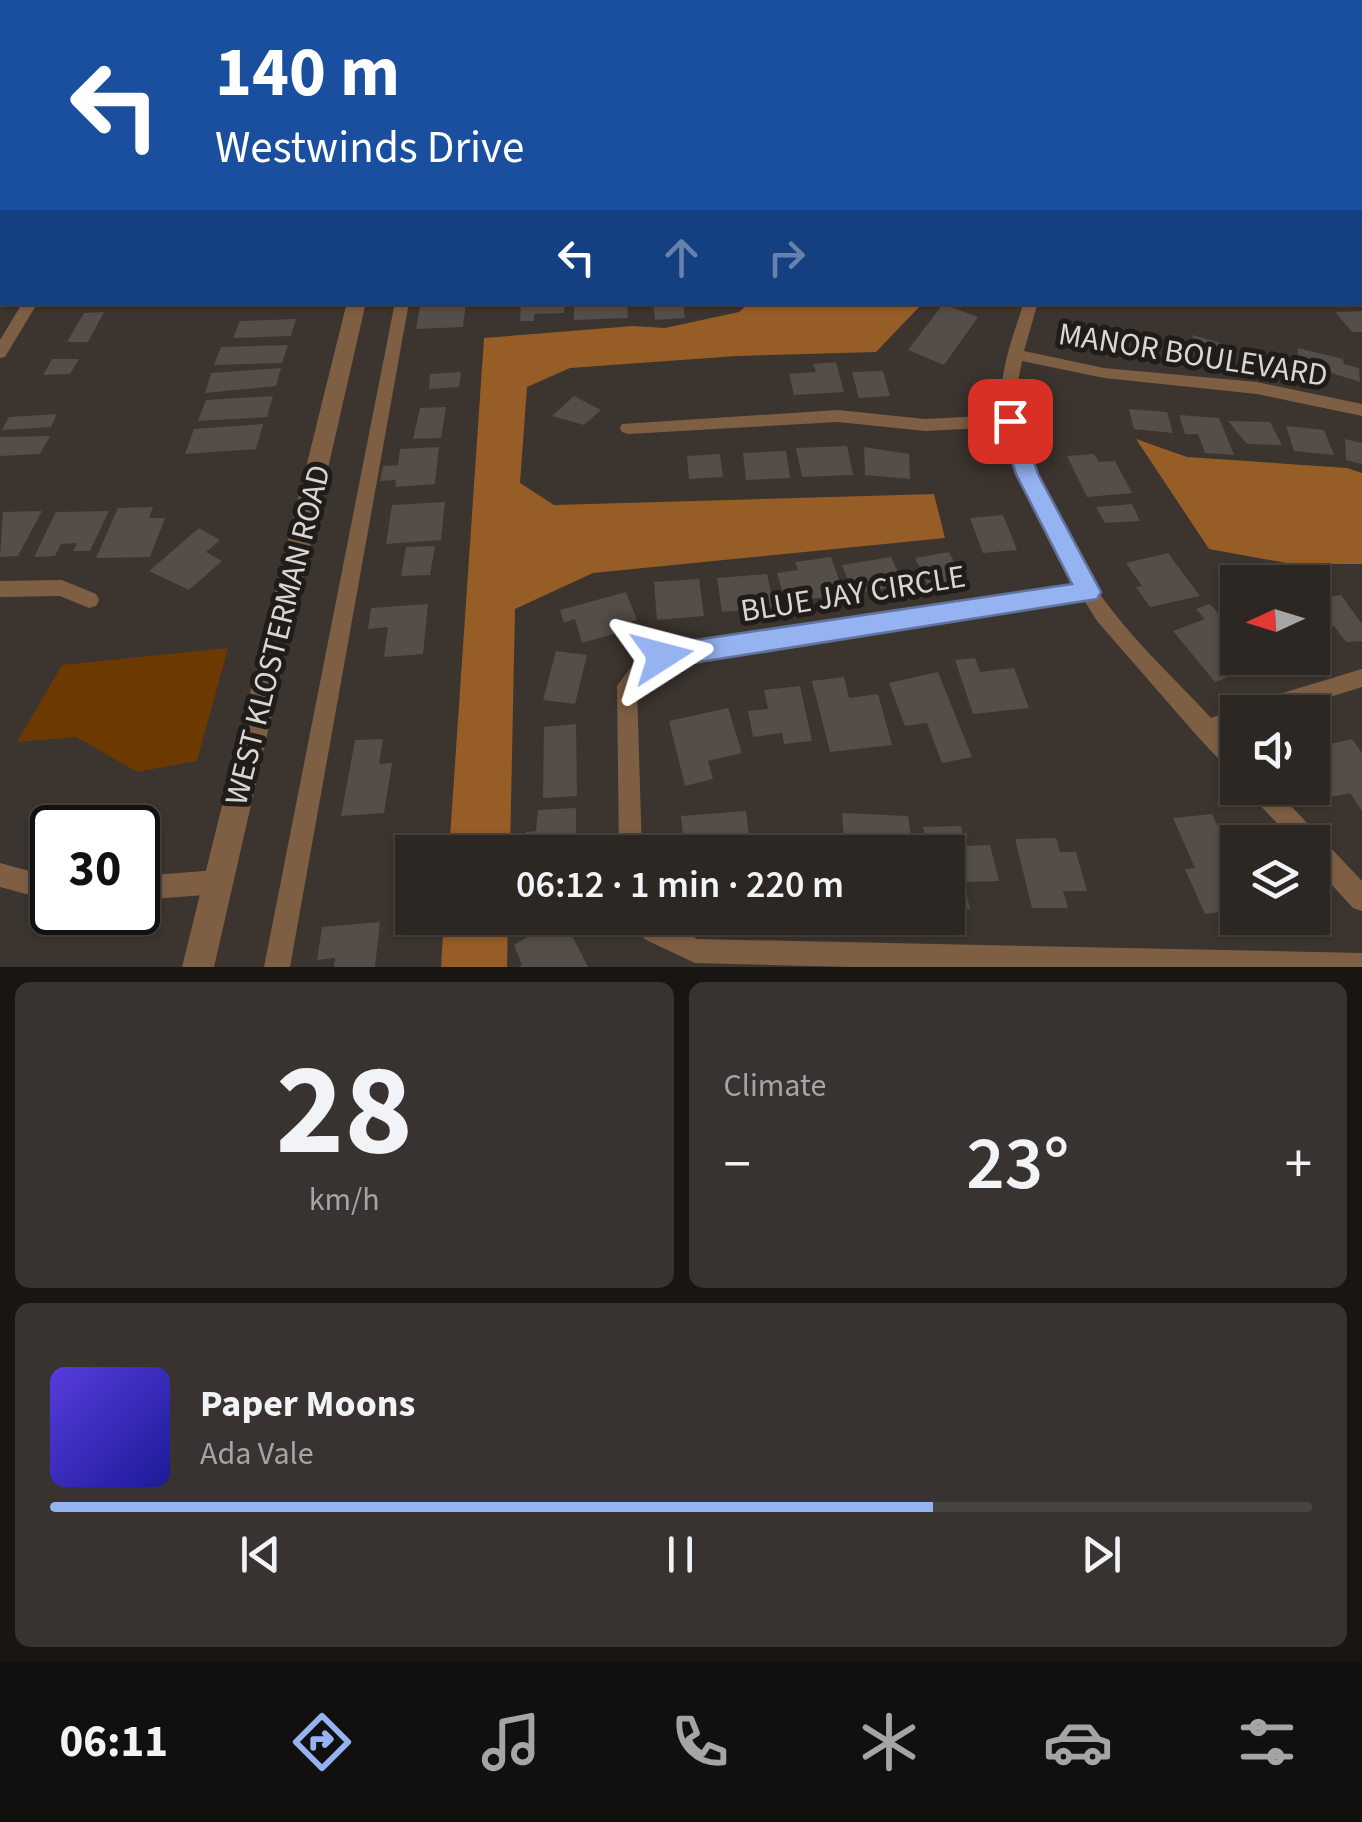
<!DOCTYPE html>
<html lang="en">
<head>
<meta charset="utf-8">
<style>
  body { margin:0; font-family:"Source Sans 3",sans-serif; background:#383330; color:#f1f3f6; height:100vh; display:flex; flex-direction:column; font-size:38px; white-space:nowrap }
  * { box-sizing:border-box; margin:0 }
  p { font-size:32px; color:#a6a5a6 }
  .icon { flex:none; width:55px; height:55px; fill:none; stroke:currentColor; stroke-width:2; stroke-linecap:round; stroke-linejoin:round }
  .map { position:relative; height:967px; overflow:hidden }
  .side { display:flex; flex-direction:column; gap:15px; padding:15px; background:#181513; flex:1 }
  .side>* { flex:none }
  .banner { position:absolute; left:0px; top:0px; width:1362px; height:305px; box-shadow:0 2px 8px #0004,0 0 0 2px #484441; background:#1a4fa0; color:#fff; overflow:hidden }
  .needle { width:65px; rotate:266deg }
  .buttons { position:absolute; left:1220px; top:565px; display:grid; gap:20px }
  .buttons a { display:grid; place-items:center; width:110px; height:110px; border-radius:0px; background:#2c2723; box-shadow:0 2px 8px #0004,0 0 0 2px #484441; font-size:50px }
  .speed { position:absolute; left:30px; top:805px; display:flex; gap:20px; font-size:50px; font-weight:700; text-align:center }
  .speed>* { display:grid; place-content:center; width:130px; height:130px; border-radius:50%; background:#2c2723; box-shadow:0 2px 8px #0004,0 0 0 2px #484441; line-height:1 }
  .speed .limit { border:5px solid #111; border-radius:15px; background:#fff; color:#111 }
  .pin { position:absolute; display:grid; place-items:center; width:85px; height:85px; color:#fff; margin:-42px; border-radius:20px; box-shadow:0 5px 15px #0006 }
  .me { position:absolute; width:110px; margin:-55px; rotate:81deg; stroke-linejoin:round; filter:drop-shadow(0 0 8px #0008) }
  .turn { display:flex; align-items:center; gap:35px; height:210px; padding:0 50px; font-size:45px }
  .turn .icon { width:130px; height:130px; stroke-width:2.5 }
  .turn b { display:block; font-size:70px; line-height:85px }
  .lanes { display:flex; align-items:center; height:95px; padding:0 50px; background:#0003; justify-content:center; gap:50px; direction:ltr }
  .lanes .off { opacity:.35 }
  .big { font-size:75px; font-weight:600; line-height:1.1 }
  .side .widget { flex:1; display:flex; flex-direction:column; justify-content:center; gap:15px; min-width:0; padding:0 35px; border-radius:15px; background:#383330 }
  .side .dial { align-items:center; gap:0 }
  .dial b { font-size:130px; line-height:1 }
  .song { display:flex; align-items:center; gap:30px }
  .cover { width:120px; height:120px; border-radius:15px; background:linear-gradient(135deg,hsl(250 70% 55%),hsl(240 70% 35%)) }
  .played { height:10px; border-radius:5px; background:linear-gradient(90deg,#95b2f1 70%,#484441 70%) }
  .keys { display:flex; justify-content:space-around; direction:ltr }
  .heat { display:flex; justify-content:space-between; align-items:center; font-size:55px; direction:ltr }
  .side .tiles { flex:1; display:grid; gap:15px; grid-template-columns:1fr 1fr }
  .widget:last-child { grid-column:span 2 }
  .trip { position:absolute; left:395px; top:835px; width:570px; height:100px; border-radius:0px; background:#2c2723; box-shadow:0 2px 8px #0004,0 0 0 2px #484441; font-weight:600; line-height:100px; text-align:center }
  .menu { display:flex; height:160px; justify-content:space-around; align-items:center; background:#12100e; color:#a6a5a6 }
  .menu .icon { width:70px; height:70px }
  .menu .on { color:#95b2f1 }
  .menu b { font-size:45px; color:#f1f3f6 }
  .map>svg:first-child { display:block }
  .green { fill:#6c3a00 }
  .water { fill:#965d26 }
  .building { fill:#544d48 }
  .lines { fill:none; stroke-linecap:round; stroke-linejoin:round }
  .minor { fill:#7e5f44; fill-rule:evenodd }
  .tertiary { fill:#7e5f44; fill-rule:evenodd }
  .secondary { fill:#a67549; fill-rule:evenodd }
  .route { fill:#95b2f1; stroke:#61749d; stroke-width:2.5 }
  .labels { text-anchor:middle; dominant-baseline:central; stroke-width:10; stroke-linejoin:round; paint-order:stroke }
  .street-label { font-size:32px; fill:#dad6d2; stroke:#1f1c1a }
</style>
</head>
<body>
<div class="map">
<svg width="1362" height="967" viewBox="0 0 1362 967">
  <rect width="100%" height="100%" fill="#3b342f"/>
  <path class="green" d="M228 648 197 761 137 772 76 737 17 742 62 665Z"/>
  <g class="water">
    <path d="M749 303H923L876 352 737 356 570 368 527 387 520 483 554 505 934 494 945 538 593 573 515 609 510 852H449L484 338 633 326 665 328 739 312Z"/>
    <path d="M1136 439 1187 457 1347 468 1362 473V564H1292L1209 549Z"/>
    <path d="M444 918H508L507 967H441Z"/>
  </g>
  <g class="building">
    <path d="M434 302H466L463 327 416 329 420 307 434 306Z"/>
    <path d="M521 302H565L564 313 534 314V321H520Z"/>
    <path d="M574 302H627L628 318 574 320Z"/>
    <path d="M653 302H683L685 318 655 320Z"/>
    <path d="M943 304 978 317 944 365 908 350Z"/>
    <path d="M1362 311V332H1352L1335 312Z"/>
    <path d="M104 312 88 342H67L84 313Z"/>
    <path d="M296 319 291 336 233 338 240 321Z"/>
    <path d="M1192 335 1225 344 1230 360 1197 356Z"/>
    <path d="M288 345 282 363 214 365 221 347Z"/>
    <path d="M1298 348 1343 359 1344 364 1359 368 1360 382 1306 365V358L1298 356Z"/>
    <path d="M52 359H79L70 374 43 375Z"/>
    <path d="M836 362 844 392 794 395 789 374 816 372 813 364Z"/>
    <path d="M281 368 276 386 205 393 211 373Z"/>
    <path d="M883 371 890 396 859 398 852 372Z"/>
    <path d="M461 372 459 387 429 389 430 374Z"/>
    <path d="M273 396 267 417 198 421 206 400Z"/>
    <path d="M574 396 601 410 584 425 552 416Z"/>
    <path d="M446 407 441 438 413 439 420 408Z"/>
    <path d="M1129 409 1167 412 1173 433 1134 429Z"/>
    <path d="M57 414 51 427 2 430 9 417Z"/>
    <path d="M1179 415 1219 418 1234 455 1205 453 1198 434H1185Z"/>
    <path d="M1228 421 1270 422 1282 445 1247 444Z"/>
    <path d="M263 424 256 449 185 454 194 429Z"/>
    <path d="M1286 426 1324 430 1334 455 1294 451Z"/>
    <path d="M50 436 40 454 0 456V437Z"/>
    <path d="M1345 439 1362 443V464L1346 460Z"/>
    <path d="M847 446 853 475 802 477 796 448Z"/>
    <path d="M439 447 435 484 395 487 396 480 380 481 383 466 398 465 400 449Z"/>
    <path d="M864 447 909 454 910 479 865 475Z"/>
    <path d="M786 451 790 478 746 480 743 453Z"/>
    <path d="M720 454 723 477 689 479 687 456Z"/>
    <path d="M1094 454 1099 462 1115 461 1132 493 1087 497 1067 456Z"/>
    <path d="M445 502 441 540 386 544 392 505Z"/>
    <path d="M1132 504 1140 521 1105 523 1096 507Z"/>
    <path d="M153 507 149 518H165L150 557 96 558 118 508Z"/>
    <path d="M42 511 18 556 0 557 3 512Z"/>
    <path d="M109 511 90 551H73L77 543 61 544 55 556 34 557 56 512Z"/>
    <path d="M1003 515 1017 550 983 553 970 518Z"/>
    <path d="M199 528 220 540 206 552 222 561 189 590 149 571Z"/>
    <path d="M435 546 430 575 401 576 406 547Z"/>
    <path d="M949 552 964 581 929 588 915 558Z"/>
    <path d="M1168 553 1200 596 1150 607 1136 587 1142 586 1126 563Z"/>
    <path d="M831 557 844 594 786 603 777 573 798 570 795 562Z"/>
    <path d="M891 557 904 585 853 594 842 565Z"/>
    <path d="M767 574 774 607 722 612 717 578Z"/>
    <path d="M699 579 704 616 657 620 654 582Z"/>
    <path d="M626 592 637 620 615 627 617 633 582 643 575 619 564 623 560 610Z"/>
    <path d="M1341 595 1362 624V641L1346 642 1334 626 1312 628V598Z"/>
    <path d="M428 604 423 654 384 657 388 627 368 629 371 608Z"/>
    <path d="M1210 604 1218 613 1224 611 1233 621 1238 620V658H1254L1260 665 1215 682 1173 631 1205 619 1196 609Z"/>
    <path d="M556 651 587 655 575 704 543 700Z"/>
    <path d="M975 658 980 672 1014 668 1029 708 973 714 955 660Z"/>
    <path d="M938 672 972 757 942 763 927 723 905 726 889 683Z"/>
    <path d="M844 677 849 698 878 694 892 745 830 752 812 681Z"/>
    <path d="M800 686 812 741 784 744 782 733 753 737 748 711 768 709 764 690Z"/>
    <path d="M728 708 742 753 708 761 713 779 685 786 669 721Z"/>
    <path d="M576 724 577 796 543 798 544 727Z"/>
    <path d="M383 739 379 764 392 763 384 813 341 816 355 740Z"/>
    <path d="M1352 739 1362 753V811L1350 793 1326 798 1312 779V764L1331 761 1321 746Z"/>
    <path d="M576 808V852H525L526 832 536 831 538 810Z"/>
    <path d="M746 811 751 852H685L681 816Z"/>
    <path d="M842 813 908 816 913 852H845Z"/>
    <path d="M1212 814 1237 866 1222 868 1238 910 1205 914 1185 869 1195 868 1173 818Z"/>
    <path d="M961 826 965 846 990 845 999 881 964 882 970 909 948 910V852H929L923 827Z"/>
    <path d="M1056 838 1060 852H1076L1087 891H1063L1068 908H1032L1015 839Z"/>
    <path d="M558 918H563L588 967H518L522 965 514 945Z"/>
    <path d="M380 922 375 967H334L335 958 317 960 322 927Z"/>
  </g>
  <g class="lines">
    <g class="minor">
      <path d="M957 0H982L983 2H960Z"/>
      <rect x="1360" y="6" width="2" height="6"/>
      <path d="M0 32H2V40L0 41Z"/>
      <rect x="1360" y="57" width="2" height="6"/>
      <rect x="1360" y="250" width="2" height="10"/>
      <path d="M23 302H38L5 357 0 358V340Z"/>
      <path d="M395 302H409L290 967H264Z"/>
      <path d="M1024 302H1038L1024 351 1104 368 1257 382 1362 404V416L1257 394 1104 378 1022 361C1020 373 1016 387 1016 399 1017 452 1078 567 1111 609 1141 648 1178 682 1211 718L1238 708 1243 710 1246 705 1253 702 1362 669V687L1282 712H1238V728L1224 733 1238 748V774L1230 771 1198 737 1097 621 1084 600 665 664 652 670 637 689 642 852H619L617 686 638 658 662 647 1075 585 1018 474 1004 427 925 431 838 422 628 434 622 432 620 428 622 424 838 410 925 419 1002 415C997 377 1012 339 1024 302Z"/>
      <path d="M62 580 96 594 99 600 96 606 89 608 60 596 0 597V581Z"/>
      <path d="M1248 788H1274L1362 881V911L1353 908 1312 863V842H1295L1251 796Z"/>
      <path d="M0 863 52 877V901L0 887Z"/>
      <path d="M218 870 226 874 230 882 226 890 218 894 138 900V876Z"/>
      <path d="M629 918H659L697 939 1362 953V967H850L695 963 646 940 632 927Z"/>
    </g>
    <g class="tertiary">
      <rect x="429" y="0" width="12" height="2"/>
      <path d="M347 302H366L214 967H182Z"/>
    </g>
    <g class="secondary">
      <path d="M539 0H571L572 2H541Z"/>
      <path d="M1360 203 1362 204V216L1360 215Z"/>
    </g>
  </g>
  <path class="route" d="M1010 414 1020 421 1038 474 1101 592 1097 599 662 668 653 665 649 656 653 648 662 645 1072 584 1016 474 999 421Z"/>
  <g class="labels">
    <g class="street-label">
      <text transform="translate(1193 355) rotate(9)">MANOR BOULEVARD</text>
      <text transform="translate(853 594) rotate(-9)">BLUE JAY CIRCLE</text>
      <text transform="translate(278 635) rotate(-76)">WEST KLOSTERMAN ROAD</text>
    </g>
  </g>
</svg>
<div class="buttons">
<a><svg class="needle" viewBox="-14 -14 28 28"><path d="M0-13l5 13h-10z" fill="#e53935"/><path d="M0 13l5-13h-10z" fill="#a6a5a6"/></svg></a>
<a><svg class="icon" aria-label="sound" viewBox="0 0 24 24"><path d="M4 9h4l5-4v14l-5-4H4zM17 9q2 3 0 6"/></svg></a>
<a><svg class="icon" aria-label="layers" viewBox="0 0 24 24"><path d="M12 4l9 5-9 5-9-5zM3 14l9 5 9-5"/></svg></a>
</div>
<div class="speed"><div class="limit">30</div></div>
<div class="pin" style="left:1010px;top:421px;background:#d93025"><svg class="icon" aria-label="arrive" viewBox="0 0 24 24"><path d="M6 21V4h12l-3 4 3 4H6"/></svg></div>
<svg class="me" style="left:662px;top:656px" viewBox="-20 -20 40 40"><path d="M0-17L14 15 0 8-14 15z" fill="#95b2f1" stroke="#fff" stroke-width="4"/></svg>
<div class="trip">06:12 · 1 min · 220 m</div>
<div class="banner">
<div class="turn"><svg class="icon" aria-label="left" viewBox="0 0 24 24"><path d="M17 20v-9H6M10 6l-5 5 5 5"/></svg><div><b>140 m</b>Westwinds Drive</div></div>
<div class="lanes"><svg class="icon" aria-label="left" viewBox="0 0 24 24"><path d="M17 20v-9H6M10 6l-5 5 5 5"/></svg><svg class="icon off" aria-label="ahead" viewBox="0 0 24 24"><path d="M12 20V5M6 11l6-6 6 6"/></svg><svg class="icon off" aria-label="right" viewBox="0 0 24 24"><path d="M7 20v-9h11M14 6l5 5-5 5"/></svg></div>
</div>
</div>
<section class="side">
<div class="tiles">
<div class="widget dial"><b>28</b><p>km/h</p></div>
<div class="widget"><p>Climate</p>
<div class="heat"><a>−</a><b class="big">23°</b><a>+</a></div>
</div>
<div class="widget">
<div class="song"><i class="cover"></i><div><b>Paper Moons</b><p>Ada Vale</p></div></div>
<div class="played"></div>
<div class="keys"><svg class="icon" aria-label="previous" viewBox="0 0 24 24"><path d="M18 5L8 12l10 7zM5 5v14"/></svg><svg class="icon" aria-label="pause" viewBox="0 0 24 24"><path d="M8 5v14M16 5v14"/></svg><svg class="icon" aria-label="next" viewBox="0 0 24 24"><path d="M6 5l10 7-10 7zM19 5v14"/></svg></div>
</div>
</div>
</section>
<nav class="menu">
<b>06:11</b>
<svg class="icon on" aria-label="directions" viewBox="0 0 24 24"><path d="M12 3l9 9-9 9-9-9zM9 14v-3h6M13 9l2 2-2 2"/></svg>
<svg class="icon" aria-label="music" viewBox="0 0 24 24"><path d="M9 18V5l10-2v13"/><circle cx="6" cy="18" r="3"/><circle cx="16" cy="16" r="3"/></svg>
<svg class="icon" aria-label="phone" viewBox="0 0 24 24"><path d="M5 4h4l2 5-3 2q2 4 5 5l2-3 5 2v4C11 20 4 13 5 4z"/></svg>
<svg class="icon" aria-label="climate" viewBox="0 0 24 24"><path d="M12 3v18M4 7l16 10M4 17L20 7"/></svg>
<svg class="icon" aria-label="car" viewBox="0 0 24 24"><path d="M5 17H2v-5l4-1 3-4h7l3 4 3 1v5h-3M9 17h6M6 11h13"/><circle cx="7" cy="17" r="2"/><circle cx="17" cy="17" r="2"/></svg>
<svg class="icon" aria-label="filters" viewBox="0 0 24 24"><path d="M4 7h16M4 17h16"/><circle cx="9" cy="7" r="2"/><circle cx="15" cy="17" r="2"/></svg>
</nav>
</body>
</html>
